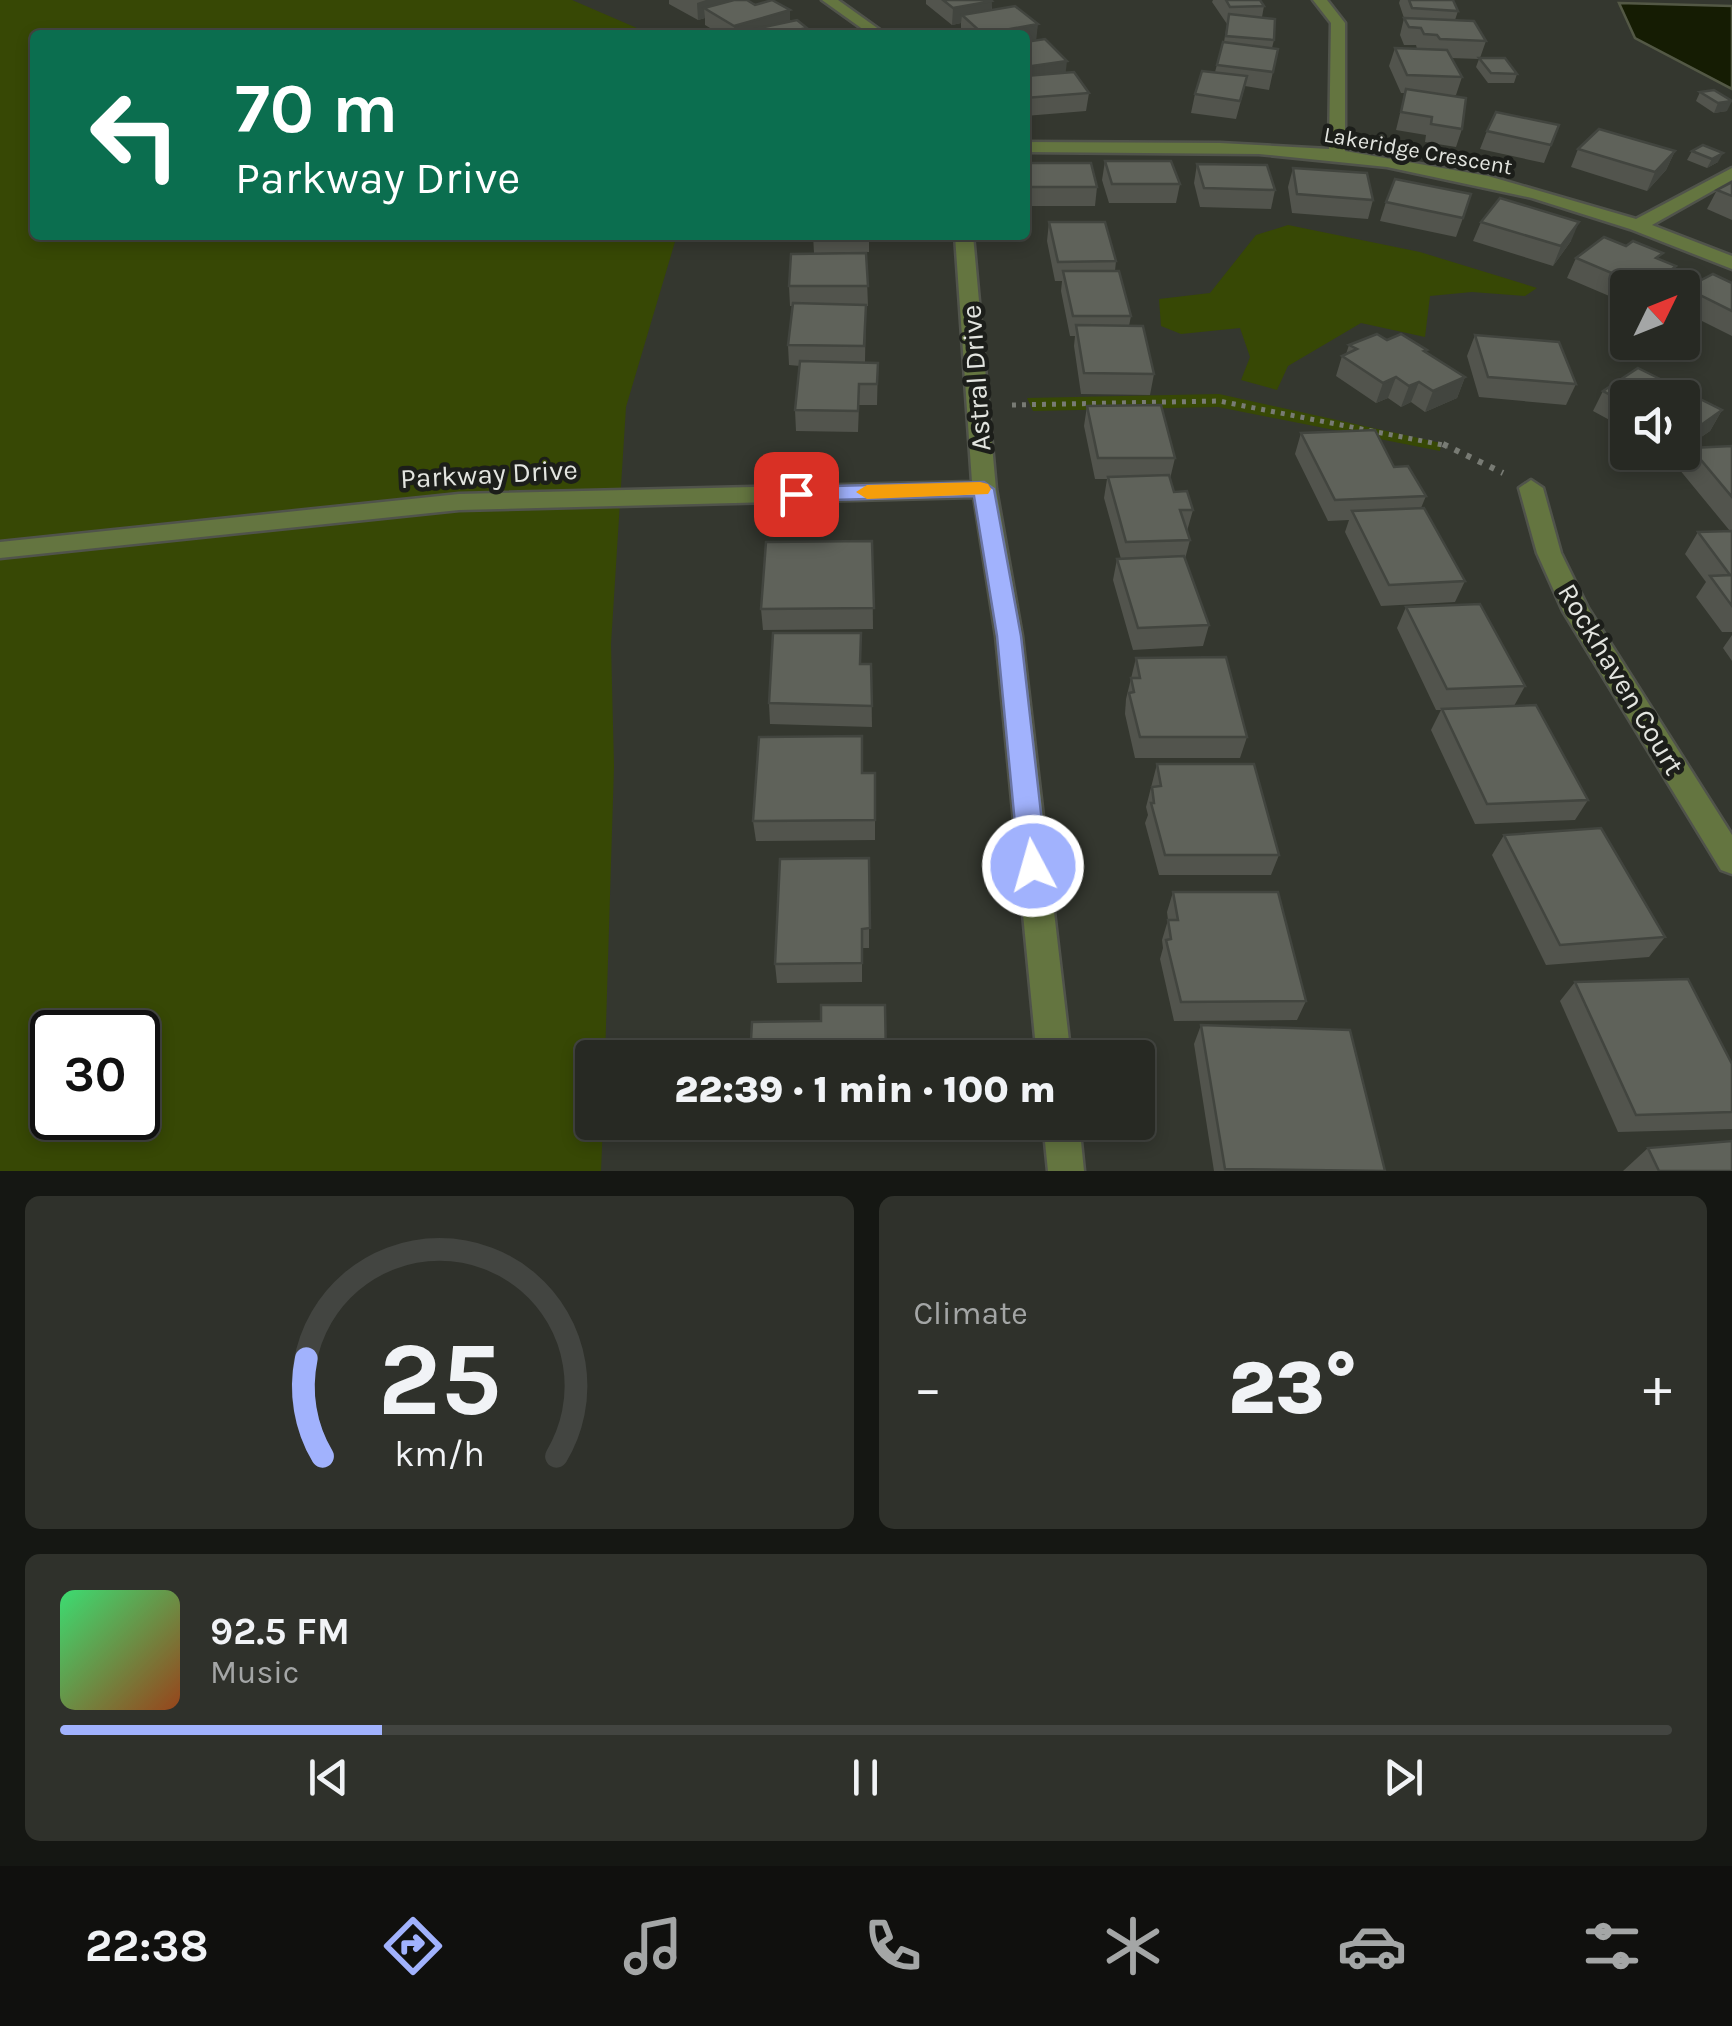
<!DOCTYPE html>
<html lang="en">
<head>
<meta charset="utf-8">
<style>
  body { margin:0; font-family:Karla,sans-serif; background:#2f312b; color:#f1f3f6; height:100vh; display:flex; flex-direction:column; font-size:38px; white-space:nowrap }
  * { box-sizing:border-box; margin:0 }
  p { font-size:32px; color:#a4a6a6 }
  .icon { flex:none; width:55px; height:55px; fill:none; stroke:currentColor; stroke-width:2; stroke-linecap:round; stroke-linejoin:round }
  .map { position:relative; height:1171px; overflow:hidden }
  .sheet { display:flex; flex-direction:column; gap:25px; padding:25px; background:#151713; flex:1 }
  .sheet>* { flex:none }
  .guide { position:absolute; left:30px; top:30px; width:1000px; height:210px; border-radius:10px; box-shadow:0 5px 15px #0003,0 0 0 2px #434541; background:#0b6e4f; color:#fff; overflow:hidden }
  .needle { width:65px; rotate:47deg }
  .tools { position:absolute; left:1610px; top:270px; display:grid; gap:20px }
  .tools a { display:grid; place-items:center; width:90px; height:90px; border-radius:10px; background:#272923; box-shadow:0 5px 15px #0003,0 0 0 2px #434541; font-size:50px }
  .speed { position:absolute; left:30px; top:1010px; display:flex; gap:20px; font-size:50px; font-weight:700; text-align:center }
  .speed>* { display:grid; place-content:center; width:130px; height:130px; border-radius:50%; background:#272923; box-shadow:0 5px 15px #0003,0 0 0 2px #434541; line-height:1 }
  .speed .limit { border:5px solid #111; border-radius:15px; background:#fff; color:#111 }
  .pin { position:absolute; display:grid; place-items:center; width:85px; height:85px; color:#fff; margin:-42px; border-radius:20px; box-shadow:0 5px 15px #0006 }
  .me { position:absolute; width:110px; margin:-55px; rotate:354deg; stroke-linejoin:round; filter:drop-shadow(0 0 8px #0008) }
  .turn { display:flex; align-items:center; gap:35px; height:210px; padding:0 40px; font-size:45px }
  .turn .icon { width:130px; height:130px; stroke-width:2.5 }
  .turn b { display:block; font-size:70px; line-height:85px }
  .big { font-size:75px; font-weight:800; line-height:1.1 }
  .sheet .widget { flex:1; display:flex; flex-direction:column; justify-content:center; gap:15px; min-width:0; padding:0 35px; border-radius:15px; background:#2f312b }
  .sheet .dial { align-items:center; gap:0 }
  .dial svg { height:260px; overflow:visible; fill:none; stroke:#434541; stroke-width:7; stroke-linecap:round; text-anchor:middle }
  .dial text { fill:#f1f3f6; stroke:none }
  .song { display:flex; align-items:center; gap:30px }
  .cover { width:120px; height:120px; border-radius:15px; background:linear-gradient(135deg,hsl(140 70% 55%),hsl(20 70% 35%)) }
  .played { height:10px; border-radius:5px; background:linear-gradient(90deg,#a1b2fd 20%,#434541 20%) }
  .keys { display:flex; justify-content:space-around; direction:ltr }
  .heat { display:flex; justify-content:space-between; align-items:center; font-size:55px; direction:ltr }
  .sheet .tiles { flex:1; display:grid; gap:25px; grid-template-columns:1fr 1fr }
  .widget:last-child { grid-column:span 2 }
  .trip { position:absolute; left:575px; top:1040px; width:580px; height:100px; border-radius:10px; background:#272923; box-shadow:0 5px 15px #0003,0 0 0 2px #434541; font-weight:800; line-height:100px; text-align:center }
  .tab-bar { display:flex; height:160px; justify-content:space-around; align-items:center; background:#10100e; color:#a4a6a6 }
  .tab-bar .icon { width:70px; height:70px }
  .tab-bar .on { color:#a1b2fd }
  .tab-bar b { font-size:45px; color:#f1f3f6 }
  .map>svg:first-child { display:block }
  .green { fill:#374805; fill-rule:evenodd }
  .water { fill:#151c03; stroke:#535845; stroke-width:2.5 }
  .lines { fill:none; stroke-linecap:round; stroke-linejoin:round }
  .minor-casing { stroke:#50534b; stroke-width:5 }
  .path-far1 { stroke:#787b74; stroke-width:5; stroke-dasharray:4 6; stroke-linecap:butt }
  .path { stroke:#787b74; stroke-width:6; stroke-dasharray:5 8; stroke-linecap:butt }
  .minor { fill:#647540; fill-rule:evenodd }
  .wall { fill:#52544d }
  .shaded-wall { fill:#42453f }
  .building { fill:#5f625a; stroke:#42453f; stroke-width:2.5 }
  .route { fill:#a1b2fd; stroke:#6974a4; stroke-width:2.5 }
  .slow { fill:#f59e0b }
  .labels { text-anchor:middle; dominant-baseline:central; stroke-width:9; stroke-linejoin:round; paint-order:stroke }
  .far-street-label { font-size:22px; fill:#e3e5e0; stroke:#1c1e1a }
  .street-label { font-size:28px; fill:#e3e5e0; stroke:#1c1e1a }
</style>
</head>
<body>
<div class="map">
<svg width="1732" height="1171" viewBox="0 0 1732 1171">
  <rect width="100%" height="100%" fill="#34372f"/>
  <g class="green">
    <path d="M0 0H572L653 35H35V235H677L626 407 611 644 614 766 605 1057 592 1058V1122L603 1123 601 1171H0ZM52 1032H138V1118H52Z"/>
    <path d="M1288 225 1420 252 1537 288 1525 296 1472 292 1430 296 1425 337 1361 323 1288 366 1277 390 1241 380 1250 357 1240 328 1181 334 1161 326 1159 299 1210 293 1256 235Z"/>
    <path d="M1219 394 1441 443 1440 451 1218 407 1033 411 1027 398Z"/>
  </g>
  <path class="water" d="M1619 3 1732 6V89L1635 38Z"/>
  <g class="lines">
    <g class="minor-casing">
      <g id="minor">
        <path d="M822 0H838L887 35H871Z"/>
        <path d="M1313 0H1327L1345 23V151L1488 176 1636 219 1732 168V180L1652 225 1732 256V269L1630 229 1532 198 1387 167 1259 154 1025 152V142L1220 143 1329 149 1331 23Z"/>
        <path d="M955 235H973L996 489 1022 636 1071 1058H1037L996 636 974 497 459 510 0 558V542L459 494 972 482Z"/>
        <path d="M1531 480 1543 488 1561 553 1588 608 1732 835V874L1721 870 1563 611 1537 553 1519 488Z"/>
        <path d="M1043 1122H1079L1084 1171H1048Z"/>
      </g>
    </g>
    <path class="path-far1" d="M1012 405 1219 401 1448 446"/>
    <path class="path" d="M1443 444 1503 473"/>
    <use href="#minor" class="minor"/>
  </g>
  <g class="wall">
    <path d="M669 0H747L807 28V31L812 35H722L705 25V18L698 20 669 4Z"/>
    <path d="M926 0H991L992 10 1037 41 1066 72 1089 93 1086 111 1025 116V35H964L961 32V23L952 25 926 4Z"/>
    <path d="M1213 0H1260L1264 6 1262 17 1274 40 1272 48 1278 49 1269 90 1245 86 1236 119 1191 113 1195 94 1215 72 1223 42H1224L1227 24 1212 2Z"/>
    <path d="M1400 0H1453L1458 11 1455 20 1486 41 1480 58 1517 74 1514 83H1488L1476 67 1479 59 1451 58 1462 77 1456 95H1445L1462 129 1456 147 1425 142 1426 135 1396 130 1405 93H1401L1389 66 1395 48 1417 49 1416 45H1404L1400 35 1404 18 1399 3Z"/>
    <path d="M1714 90 1727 111 1714 113 1696 101 1700 92Z"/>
    <path d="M1559 125 1544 163 1480 149 1487 131Z"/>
    <path d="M1578 149 1675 151 1666 170 1647 191 1571 167Z"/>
    <path d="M1692 151 1718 162 1707 168 1687 160Z"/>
    <path d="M1105 161 1180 184 1176 203H1109L1102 180Z"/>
    <path d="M1025 163 1097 187 1095 206H1025Z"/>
    <path d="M1197 164 1275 190 1271 209 1200 207 1194 183Z"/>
    <path d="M1293 168 1373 200 1368 219 1292 213 1288 187Z"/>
    <path d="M1732 182V220L1707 209 1717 190Z"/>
    <path d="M1386 202 1463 218 1456 237 1380 221Z"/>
    <path d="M1049 222 1116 261 1115 271 1131 316 1129 326 1154 374 1150 395 1081 394 1074 346 1075 336H1070L1061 291 1062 281H1055L1047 241Z"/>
    <path d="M1481 222 1571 241 1553 266 1473 241Z"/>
    <path d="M813 235H869V252L820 253H866L868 306H866L865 362 878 363 877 405H859L858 432 796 431 795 410 800 366 789 365 788 345 792 306H790L789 286 814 253Z"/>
    <path d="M1576 258 1660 259 1676 266 1663 288H1628V304L1567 278Z"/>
    <path d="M1732 283V336L1682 311V294L1686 288Z"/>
    <path d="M1475 335 1576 384 1566 405 1479 397 1467 356Z"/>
    <path d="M1387 340 1427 350 1426 353 1465 377 1457 398 1425 412 1411 402 1401 407 1388 398 1376 403 1336 376 1342 356 1346 354 1349 345Z"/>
    <path d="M1638 368 1722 410 1710 431 1682 450V398H1628V430L1593 411 1603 391Z"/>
    <path d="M1087 406 1175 458 1170 479 1174 492 1193 510 1187 531 1190 540 1185 559 1209 625 1203 646 1133 650 1113 580 1117 559H1121L1104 498 1107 479H1095L1084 426Z"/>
    <path d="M1301 433 1394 467 1426 496 1421 508 1465 581 1455 602 1381 606 1345 532 1349 520 1328 521 1295 454Z"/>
    <path d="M1732 446V632H1722L1696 597 1706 582 1685 554 1698 532 1730 531 1679 469 1691 448Z"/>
    <path d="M872 541 873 629 763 630 761 609Z"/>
    <path d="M1406 607 1525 686 1514 706 1588 800 1575 820 1475 824 1431 730 1441 710H1436L1397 628Z"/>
    <path d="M1732 635V661L1723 648Z"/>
    <path d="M1136 658 1247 737 1240 758H1135L1125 714 1126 699Z"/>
    <path d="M861 664H871L872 727 770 724 769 703Z"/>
    <path d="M1157 764 1279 855 1271 875H1159L1145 823 1148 815 1146 807Z"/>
    <path d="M863 773H875V840L756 841 753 821Z"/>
    <path d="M1504 835 1665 937 1649 957 1546 965 1492 855Z"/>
    <path d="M869 858V948H862V982L777 983 775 964Z"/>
    <path d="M1173 892 1306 1001 1297 1020 1174 1021 1160 959 1163 948 1162 940 1168 920 1167 912Z"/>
    <path d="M1575 982 1732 1064V1129L1618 1132 1560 1001Z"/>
    <path d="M1201 1025 1385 1171H1214L1194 1044Z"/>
    <path d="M746 1122H866L865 1142H749Z"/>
    <path d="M1648 1148 1732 1171H1623Z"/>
  </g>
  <g class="shaded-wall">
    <path d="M706 0H734L704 8 705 18 698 20 697 3Z"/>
    <path d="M992 1 991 18 962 15 961 23 952 25 953 8Z"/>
    <path d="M790 10V27L740 32V35H735L734 26Z"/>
    <path d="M1038 24 1036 42 1025 44V35H983Z"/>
    <path d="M1067 61 1065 78 1025 84V67Z"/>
    <path d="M1732 101 1727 111 1714 113 1718 103Z"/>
    <path d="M1675 151 1666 170 1647 191 1655 172Z"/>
    <path d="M1723 153 1718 162 1707 168 1712 159Z"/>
    <path d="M1579 222 1571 241 1553 266 1561 246Z"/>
    <path d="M1676 266 1663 288H1649Z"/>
    <path d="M1396 377 1388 398 1376 403 1383 383Z"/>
    <path d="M1465 377 1457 398 1425 412 1433 391Z"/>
    <path d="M1419 382 1411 402 1401 407 1409 386Z"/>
    <path d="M1722 410 1710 431 1682 450V443L1687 435Z"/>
  </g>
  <g class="building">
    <path d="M734 0H747L755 5 772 0 790 10 734 26 704 8Z"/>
    <path d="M943 0H991L992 1 953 8Z"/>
    <path d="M1226 0H1260L1264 6 1230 7Z"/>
    <path d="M1409 0H1453L1458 11 1412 8Z"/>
    <path d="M1015 6 1038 24 983 34 962 15Z"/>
    <path d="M1229 14 1275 19 1274 40 1226 36Z"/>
    <path d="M1404 18 1474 21 1486 41 1440 39 1437 35 1424 34 1421 28 1409 27Z"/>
    <path d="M797 20 807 28 788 32 807 31 812 35H744L740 32Z"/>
    <path d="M1045 39 1067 61 1025 67V42Z"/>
    <path d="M1223 42 1278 49 1273 72 1217 65Z"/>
    <path d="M1395 48 1447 50 1462 77 1407 75Z"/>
    <path d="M1479 58H1505L1517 74 1491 73Z"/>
    <path d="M1202 71 1247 76 1240 101 1195 94Z"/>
    <path d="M1074 72 1089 93 1025 98V76Z"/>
    <path d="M1406 89 1466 98 1462 129 1431 124 1432 117 1401 112Z"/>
    <path d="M1714 90 1732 101 1718 103 1700 92Z"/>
    <path d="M1496 112 1559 125 1551 145 1487 131Z"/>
    <path d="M1599 129 1675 151 1655 172 1578 149Z"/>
    <path d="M1703 145 1723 153 1712 159 1692 151Z"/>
    <path d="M1105 161H1171L1180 184H1112Z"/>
    <path d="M1025 163H1091L1097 187H1027Z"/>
    <path d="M1197 164 1267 165 1275 190 1204 188Z"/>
    <path d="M1293 168 1367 173 1373 200 1297 194Z"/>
    <path d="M1395 179 1471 194 1463 218 1386 202Z"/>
    <path d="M1732 182V196L1717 190Z"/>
    <path d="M1500 198 1579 222 1561 246 1481 222Z"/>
    <path d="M1049 222H1105L1116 261 1058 262Z"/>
    <path d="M1604 237 1626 246 1633 241 1663 253 1656 258 1676 266 1649 288H1647L1576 258Z"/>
    <path d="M866 253 868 286H789L791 254Z"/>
    <path d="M1063 271H1119L1131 316H1073Z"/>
    <path d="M1713 274 1732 283V311L1686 288Z"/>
    <path d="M793 303 866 305 864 346 788 345Z"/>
    <path d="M1076 325 1143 326 1154 374 1084 373Z"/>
    <path d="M1377 334 1387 340 1401 334 1427 350 1424 351 1465 377 1433 391 1419 382 1409 386 1396 377 1383 383 1342 356 1357 349 1349 345Z"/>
    <path d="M1475 335 1559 342 1576 384 1488 377Z"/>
    <path d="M800 361 878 363 877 384H859L858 411 795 410Z"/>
    <path d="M1638 368 1722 410 1687 435 1682 432V398H1628V404L1603 391Z"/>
    <path d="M1161 405 1175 458H1098L1087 406Z"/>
    <path d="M1375 430 1394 467 1408 466 1426 496 1335 500 1301 433Z"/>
    <path d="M1732 446V497L1691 448Z"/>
    <path d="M1169 475 1174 492 1187 491 1193 510H1180L1190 540 1126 542 1108 477Z"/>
    <path d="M1424 508 1465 581 1389 585 1352 511Z"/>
    <path d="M1732 531V606L1710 576 1730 575 1698 532Z"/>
    <path d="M872 541 874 608 761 609 766 542Z"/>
    <path d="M1184 556 1209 625 1138 628 1117 559Z"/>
    <path d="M1480 604 1525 686 1447 689 1406 607Z"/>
    <path d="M773 633H861L860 664H871L872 706 769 703Z"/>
    <path d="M1226 657 1247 737H1140L1129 693 1134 692 1131 678H1140L1136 658Z"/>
    <path d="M1536 705 1588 800 1487 804 1442 709Z"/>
    <path d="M862 736V773H875V820L753 821 759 737Z"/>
    <path d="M1157 764H1254L1279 855H1165L1151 803H1154L1152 787 1161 786Z"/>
    <path d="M1601 828 1665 937 1560 945 1504 835Z"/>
    <path d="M869 858 870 928 862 929V963L775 964 780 859Z"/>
    <path d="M1173 892H1278L1306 1001 1181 1002 1166 940 1171 939 1168 920H1178Z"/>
    <path d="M1688 979 1732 1064V1112L1636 1115 1575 982Z"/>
    <path d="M821 1005H885L886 1058H750L752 1022 821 1021Z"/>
    <path d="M1201 1025 1350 1030 1385 1171 1225 1169Z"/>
    <rect x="746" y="1122" width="119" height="3"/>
    <path d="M1732 1141V1171H1659L1648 1148Z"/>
  </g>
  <path class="route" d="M984 482 994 489 1021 636 1047 866 1043 874 1033 878 1023 874 1019 866 997 636 974 496 796 501 786 494 796 487Z"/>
  <path class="slow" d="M980 482 988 484 991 489 988 494 867 499 856 492 867 485Z"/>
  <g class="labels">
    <g class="far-street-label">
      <text transform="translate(1418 151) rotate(10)">Lakeridge Crescent</text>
    </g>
    <g class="street-label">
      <text transform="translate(976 378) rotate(-94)">Astral Drive</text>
      <text transform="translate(489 474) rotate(-3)">Parkway Drive</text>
      <text transform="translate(1621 679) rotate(59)">Rockhaven Court</text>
    </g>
  </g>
</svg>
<div class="tools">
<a><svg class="needle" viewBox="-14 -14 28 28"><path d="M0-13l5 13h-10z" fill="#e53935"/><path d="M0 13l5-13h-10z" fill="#a4a6a6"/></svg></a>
<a><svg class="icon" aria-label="sound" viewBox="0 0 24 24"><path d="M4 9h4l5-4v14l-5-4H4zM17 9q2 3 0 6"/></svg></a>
</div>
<div class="speed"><div class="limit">30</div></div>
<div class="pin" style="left:796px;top:494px;background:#d93025"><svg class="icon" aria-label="arrive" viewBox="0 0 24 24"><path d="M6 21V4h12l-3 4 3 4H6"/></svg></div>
<svg class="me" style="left:1033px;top:866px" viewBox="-20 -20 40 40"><circle r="17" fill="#a1b2fd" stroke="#fff" stroke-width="3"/><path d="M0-11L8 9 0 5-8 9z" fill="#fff"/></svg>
<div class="trip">22:39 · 1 min · 100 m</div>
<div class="guide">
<div class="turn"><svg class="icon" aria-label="left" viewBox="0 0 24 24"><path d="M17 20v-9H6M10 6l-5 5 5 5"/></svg><div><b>70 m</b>Parkway Drive</div></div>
</div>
</div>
<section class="sheet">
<div class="tiles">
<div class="widget dial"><svg viewBox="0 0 100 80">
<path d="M14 69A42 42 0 1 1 86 69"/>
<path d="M14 69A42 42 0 0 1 9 39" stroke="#a1b2fd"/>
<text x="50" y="56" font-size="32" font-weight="700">25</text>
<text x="50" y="72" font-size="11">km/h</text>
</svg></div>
<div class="widget"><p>Climate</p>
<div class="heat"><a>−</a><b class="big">23°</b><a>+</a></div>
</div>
<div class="widget">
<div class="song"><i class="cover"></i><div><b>92.5 FM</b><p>Music</p></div></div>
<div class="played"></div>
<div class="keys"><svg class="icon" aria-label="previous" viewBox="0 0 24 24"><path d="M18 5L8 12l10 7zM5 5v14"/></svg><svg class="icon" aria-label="pause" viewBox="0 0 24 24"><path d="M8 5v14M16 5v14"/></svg><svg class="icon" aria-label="next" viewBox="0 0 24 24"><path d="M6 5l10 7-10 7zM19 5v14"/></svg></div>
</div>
</div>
</section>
<nav class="tab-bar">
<b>22:38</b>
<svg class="icon on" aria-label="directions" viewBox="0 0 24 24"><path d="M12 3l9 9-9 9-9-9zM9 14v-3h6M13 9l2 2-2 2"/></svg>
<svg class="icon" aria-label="music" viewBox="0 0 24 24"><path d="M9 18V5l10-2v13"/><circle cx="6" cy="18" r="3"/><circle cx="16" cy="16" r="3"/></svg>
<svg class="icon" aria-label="phone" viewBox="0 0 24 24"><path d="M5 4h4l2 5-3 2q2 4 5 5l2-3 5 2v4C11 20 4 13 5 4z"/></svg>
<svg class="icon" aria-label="climate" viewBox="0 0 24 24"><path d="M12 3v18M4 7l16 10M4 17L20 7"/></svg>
<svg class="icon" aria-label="car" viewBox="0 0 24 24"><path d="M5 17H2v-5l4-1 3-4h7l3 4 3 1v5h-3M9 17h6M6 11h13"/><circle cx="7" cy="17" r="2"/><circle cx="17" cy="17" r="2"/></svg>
<svg class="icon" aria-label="filters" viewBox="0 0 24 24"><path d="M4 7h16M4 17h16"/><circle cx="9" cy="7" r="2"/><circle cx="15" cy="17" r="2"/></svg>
</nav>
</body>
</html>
